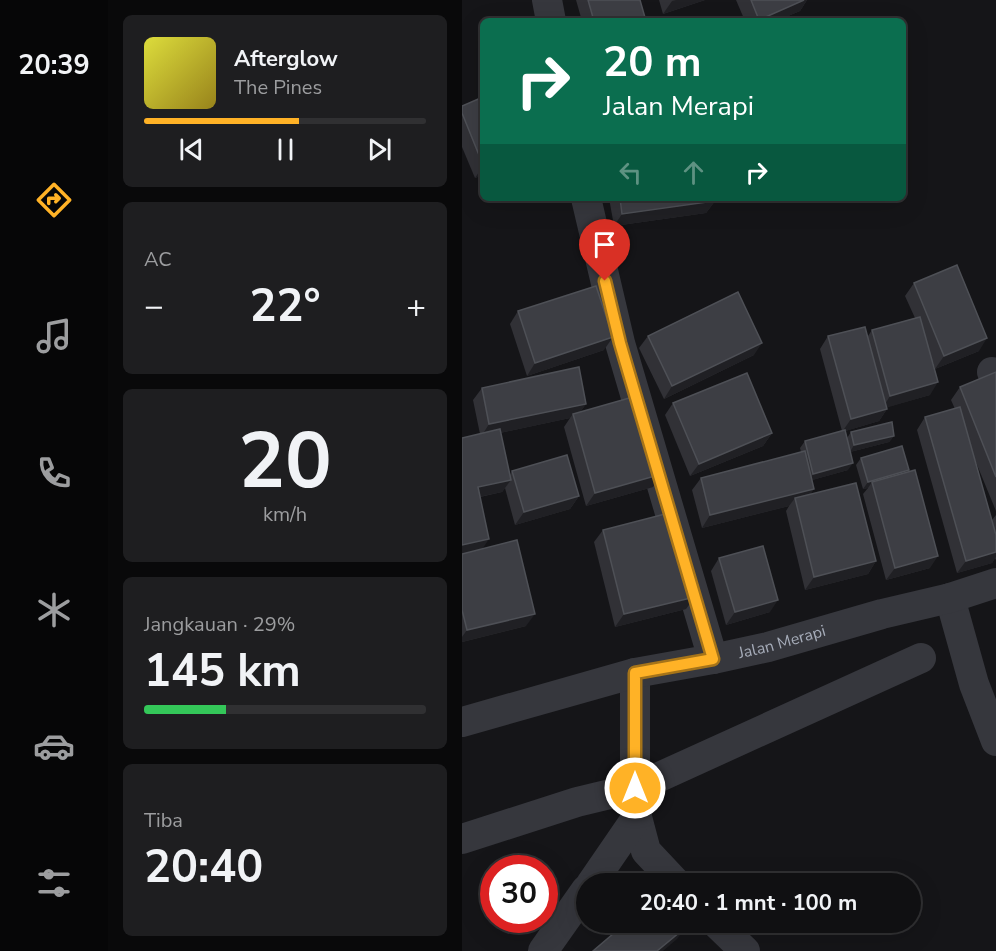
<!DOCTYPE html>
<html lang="id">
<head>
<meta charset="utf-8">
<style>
  body { margin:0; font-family:"Nunito Sans",sans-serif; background:#1e1e20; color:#f1f3f6; height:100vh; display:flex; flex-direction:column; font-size:22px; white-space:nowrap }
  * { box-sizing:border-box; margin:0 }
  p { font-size:20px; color:#9c9d9f }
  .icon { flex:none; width:33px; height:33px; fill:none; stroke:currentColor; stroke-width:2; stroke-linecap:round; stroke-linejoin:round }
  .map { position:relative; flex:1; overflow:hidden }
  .side { display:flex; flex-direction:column; gap:15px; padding:15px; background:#09090a; width:354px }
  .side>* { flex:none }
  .hud { position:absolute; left:18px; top:18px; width:426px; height:183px; border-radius:9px; box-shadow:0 6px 24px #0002,0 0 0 2px #303032; background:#0b6e4f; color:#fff; overflow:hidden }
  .speed { position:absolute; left:18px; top:855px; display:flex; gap:12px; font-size:30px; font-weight:700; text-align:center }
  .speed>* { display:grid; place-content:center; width:78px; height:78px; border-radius:50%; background:#101012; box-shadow:0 6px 24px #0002,0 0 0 2px #303032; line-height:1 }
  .speed .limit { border:9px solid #d22; background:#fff; color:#111 }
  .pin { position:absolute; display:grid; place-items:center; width:51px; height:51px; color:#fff; margin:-62px -26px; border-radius:50% 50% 50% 0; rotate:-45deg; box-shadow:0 0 6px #0007 }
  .pin .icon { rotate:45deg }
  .me { position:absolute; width:66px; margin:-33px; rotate:0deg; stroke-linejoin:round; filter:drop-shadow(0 0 4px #0008) }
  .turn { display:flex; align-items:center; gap:21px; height:126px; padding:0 24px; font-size:27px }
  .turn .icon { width:78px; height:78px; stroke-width:2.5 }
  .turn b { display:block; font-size:42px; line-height:51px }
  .lanes { display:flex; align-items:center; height:57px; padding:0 24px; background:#0003; justify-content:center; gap:30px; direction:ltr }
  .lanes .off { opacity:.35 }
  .big { font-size:45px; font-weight:700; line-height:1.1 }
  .side .card { flex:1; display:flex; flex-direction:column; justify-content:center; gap:9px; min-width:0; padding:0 21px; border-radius:9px; background:#1e1e20 }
  .side .dial { align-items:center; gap:0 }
  .dial b { font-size:78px; line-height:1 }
  .song { display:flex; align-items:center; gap:18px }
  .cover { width:72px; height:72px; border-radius:9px; background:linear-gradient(135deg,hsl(60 70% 55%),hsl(50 70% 35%)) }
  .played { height:6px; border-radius:3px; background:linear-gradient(90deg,#ffb226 55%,#303032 55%) }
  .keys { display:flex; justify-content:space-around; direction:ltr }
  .heat { display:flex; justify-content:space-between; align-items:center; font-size:33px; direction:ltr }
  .charge { height:9px; border-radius:4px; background:linear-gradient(90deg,#34c759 29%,#303032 0) }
  .trip { position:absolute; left:114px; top:873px; width:345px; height:60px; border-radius:30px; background:#101012; box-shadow:0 6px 24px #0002,0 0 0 2px #303032; font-weight:700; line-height:60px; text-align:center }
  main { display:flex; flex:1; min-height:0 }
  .menu { display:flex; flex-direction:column; width:108px; justify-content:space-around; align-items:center; background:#060607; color:#9c9d9f }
  .menu .icon { width:42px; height:42px }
  .menu .active { color:#ffb226 }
  .menu b { font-size:27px; color:#f1f3f6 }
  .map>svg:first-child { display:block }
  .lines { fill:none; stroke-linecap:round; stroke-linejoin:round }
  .street { stroke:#36373d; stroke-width:30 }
  .wall { fill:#313136 }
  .shaded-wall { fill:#202024 }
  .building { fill:#3d3e44; stroke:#4e5056; stroke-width:1.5 }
  .route-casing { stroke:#a67419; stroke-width:15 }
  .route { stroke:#ffb226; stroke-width:10 }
  .labels { text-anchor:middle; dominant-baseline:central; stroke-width:6; stroke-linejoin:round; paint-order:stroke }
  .street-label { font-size:16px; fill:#a6acb9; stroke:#101013 }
</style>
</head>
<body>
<main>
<nav class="menu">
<b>20:39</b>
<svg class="icon active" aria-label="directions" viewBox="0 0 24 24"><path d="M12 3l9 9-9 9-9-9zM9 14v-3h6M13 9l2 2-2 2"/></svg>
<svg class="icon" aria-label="music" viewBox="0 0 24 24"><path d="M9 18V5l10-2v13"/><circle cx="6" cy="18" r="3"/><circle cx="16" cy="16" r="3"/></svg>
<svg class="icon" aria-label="phone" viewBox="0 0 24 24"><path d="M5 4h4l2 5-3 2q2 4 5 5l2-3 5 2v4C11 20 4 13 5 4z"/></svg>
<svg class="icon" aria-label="climate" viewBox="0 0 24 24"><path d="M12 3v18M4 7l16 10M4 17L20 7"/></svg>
<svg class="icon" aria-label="car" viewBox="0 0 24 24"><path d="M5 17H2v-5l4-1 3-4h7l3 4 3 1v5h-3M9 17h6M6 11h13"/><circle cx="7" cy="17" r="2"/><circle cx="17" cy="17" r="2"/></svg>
<svg class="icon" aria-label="filters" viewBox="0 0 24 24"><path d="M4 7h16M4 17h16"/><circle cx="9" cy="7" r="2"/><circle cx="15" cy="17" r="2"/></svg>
</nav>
<section class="side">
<div class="card">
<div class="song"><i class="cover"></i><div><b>Afterglow</b><p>The Pines</p></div></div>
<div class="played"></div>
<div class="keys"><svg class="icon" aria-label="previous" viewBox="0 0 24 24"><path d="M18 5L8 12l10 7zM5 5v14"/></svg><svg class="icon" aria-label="pause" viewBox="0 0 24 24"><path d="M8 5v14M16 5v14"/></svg><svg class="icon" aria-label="next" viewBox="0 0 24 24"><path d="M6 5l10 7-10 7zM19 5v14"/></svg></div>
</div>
<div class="card"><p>AC</p>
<div class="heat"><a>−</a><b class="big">22°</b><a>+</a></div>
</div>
<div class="card dial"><b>20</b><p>km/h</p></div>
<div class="card"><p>Jangkauan · 29%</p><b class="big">145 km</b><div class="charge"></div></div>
<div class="card"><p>Tiba</p><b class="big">20:40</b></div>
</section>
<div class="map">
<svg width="534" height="951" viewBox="0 0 534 951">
  <rect width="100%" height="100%" fill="#151518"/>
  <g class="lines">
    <g class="street">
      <path d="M85 0 89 21"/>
      <path d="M124 198 158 343 251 659"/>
      <path d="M530 372 534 382"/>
      <path d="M488 598 512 684 534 741"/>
      <path d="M173 673V788L175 817 184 851 215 884"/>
      <path id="s1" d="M0 722 173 673 251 659 306 647 420 614 488 598 534 583"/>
      <path d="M0 839 115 802 173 788 459 658"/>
      <path d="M129 884 175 817"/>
      <path d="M253 922 283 951"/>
      <path d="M81 951 124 890"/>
    </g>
  </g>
  <g class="wall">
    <path d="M114 0H178L184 21H120Z"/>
    <path d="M197 0H243L201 14Z"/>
    <path d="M274 0H345L338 11 314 21H283Z"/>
    <path d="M21 97V175L13 178 0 147V106Z"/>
    <path d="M147 198H252L253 201 244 213 152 226Z"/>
    <path d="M452 283 517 351 473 369 471 362 468 395 425 407V409L417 421 383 431 385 438 389 432 432 436 427 442 388 452 386 470 350 480 352 489 348 494 414 561 406 574 343 590 324 511 327 506 240 528 230 490 239 478 339 452 338 448 343 441 380 431 358 349 366 336H406L410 330 453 318 443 296Z"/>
    <path d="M56 311 142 350 65 376 48 324Z"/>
    <path d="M186 336 292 355 202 399 177 348Z"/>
    <path d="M534 372V511L511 455 530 520 534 515V560L533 558 530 563 495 573 455 430 463 417 493 409 489 400 498 387Z"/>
    <path d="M20 388 124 404 118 412 200 474 191 487 124 506 102 427 108 418 38 433 48 475 50 471 117 496 108 509 53 525 43 488 40 492 18 497 21 548 64 626 0 642V438L18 434 11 400Z"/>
    <path d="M211 403 310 433 301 446 228 476 203 415Z"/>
    <path d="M399 458 446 472 468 568 424 580 401 494 406 488 401 489 394 465Z"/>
    <path d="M141 530 224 609 153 627 132 542Z"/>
    <path d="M257 558 308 612 264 625 249 571Z"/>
  </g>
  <g class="shaded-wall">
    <path d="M214 0H243L201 14 210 1Z"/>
    <path d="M342 0H345L338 11 314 21H296L297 20Z"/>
    <path d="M21 166V175L13 178Z"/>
    <path d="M253 201 244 213 152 226 160 214Z"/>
    <path d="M151 337 142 350 65 376 73 363Z"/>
    <path d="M525 338 517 351 473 369 482 356Z"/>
    <path d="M300 343 292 355 202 399 210 386Z"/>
    <path d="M476 382 468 395 420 409 428 396Z"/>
    <path d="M124 404 115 416 111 414 108 418 19 437 27 424Z"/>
    <path d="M425 409 417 421 380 432 389 419Z"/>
    <path d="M310 433 301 446 228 476 237 464Z"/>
    <path d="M432 436 427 442 388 452 392 445Z"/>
    <path d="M391 463 386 470 347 481 351 474Z"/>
    <path d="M447 470 442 477 410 482 406 488 401 489 406 482Z"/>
    <path d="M200 474 191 487 124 506 133 493Z"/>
    <path d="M49 480 40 492 7 499 16 487Z"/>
    <path d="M352 489 343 502 333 498 327 506 240 528 248 515Z"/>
    <path d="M117 496 108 509 53 525 62 512Z"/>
    <path d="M27 539 19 551 0 555V545Z"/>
    <path d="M534 552V557L530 563 495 573 504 561Z"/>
    <path d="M476 556 468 568 424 580 433 568Z"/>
    <path d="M414 561 406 574 343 590 352 577Z"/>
    <path d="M233 597 224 609 153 627 162 614Z"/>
    <path d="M316 600 308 612 264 625 273 612Z"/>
    <path d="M73 614 64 626 0 642V637L5 630Z"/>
    <path d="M224 927 215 939 201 951H195Z"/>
  </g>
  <g class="building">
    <path d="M126 0H178L184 21H132Z"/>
    <path d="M289 0H342L297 20Z"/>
    <path d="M21 97V165L0 113V106Z"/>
    <path d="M158 198H252L253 201 160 214Z"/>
    <path d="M495 265 525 338 482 356 452 283Z"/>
    <path d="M134 286 151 337 73 363 56 311Z"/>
    <path d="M276 292 300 343 210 386 186 336Z"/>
    <path d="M458 317 476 382 428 396 410 330Z"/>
    <path d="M403 327 425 409 389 419 366 336Z"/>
    <path d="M117 367 124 404 27 424 20 388Z"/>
    <path d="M534 372V477L498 387Z"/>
    <path d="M285 373 310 433 237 464 211 403Z"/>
    <path d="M178 395 200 474 133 493 111 414Z"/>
    <path d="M498 407 534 535V552L504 561 463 417Z"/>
    <path d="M430 422 432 436 392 445 389 432Z"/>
    <path d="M38 429 49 480 16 487 27 539 0 545V438Z"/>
    <path d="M383 430 391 463 351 474 343 441Z"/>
    <path d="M440 446 447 470 406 482 399 458Z"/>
    <path d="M343 451 352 489 248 515 239 478Z"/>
    <path d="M105 455 117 496 62 512 50 471Z"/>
    <path d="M453 470 476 556 433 568 410 482Z"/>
    <path d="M394 483 414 561 352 577 333 498Z"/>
    <path d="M211 512 233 597 162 614 141 530Z"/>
    <path d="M55 540 73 614 5 630 0 610V554Z"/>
    <path d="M301 546 316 600 273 612 257 558Z"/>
    <path d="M165 922H221L224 927 195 951H131Z"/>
  </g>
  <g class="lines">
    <g class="route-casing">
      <path id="route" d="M143 281 158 343 251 659 173 673V788"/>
    </g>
    <use href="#route" class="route"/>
  </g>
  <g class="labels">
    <g class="street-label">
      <text stroke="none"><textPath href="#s1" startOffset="330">Jalan Merapi</textPath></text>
    </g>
  </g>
</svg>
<div class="speed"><div class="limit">30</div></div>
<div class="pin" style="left:143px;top:281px;background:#d93025"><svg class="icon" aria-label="arrive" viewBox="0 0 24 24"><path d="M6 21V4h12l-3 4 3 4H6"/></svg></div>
<svg class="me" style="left:173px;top:788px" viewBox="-20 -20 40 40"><circle r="17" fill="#ffb226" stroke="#fff" stroke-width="3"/><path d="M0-11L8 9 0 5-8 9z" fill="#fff"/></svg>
<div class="trip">20:40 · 1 mnt · 100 m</div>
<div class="hud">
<div class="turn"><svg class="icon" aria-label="right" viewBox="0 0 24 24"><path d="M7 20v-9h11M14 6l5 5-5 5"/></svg><div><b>20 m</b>Jalan Merapi</div></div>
<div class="lanes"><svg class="icon off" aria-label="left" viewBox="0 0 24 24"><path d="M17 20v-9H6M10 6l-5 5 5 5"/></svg><svg class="icon off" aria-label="ahead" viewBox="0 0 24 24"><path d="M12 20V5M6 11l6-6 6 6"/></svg><svg class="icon" aria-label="right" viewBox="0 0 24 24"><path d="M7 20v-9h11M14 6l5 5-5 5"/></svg></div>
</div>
</div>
</main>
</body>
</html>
